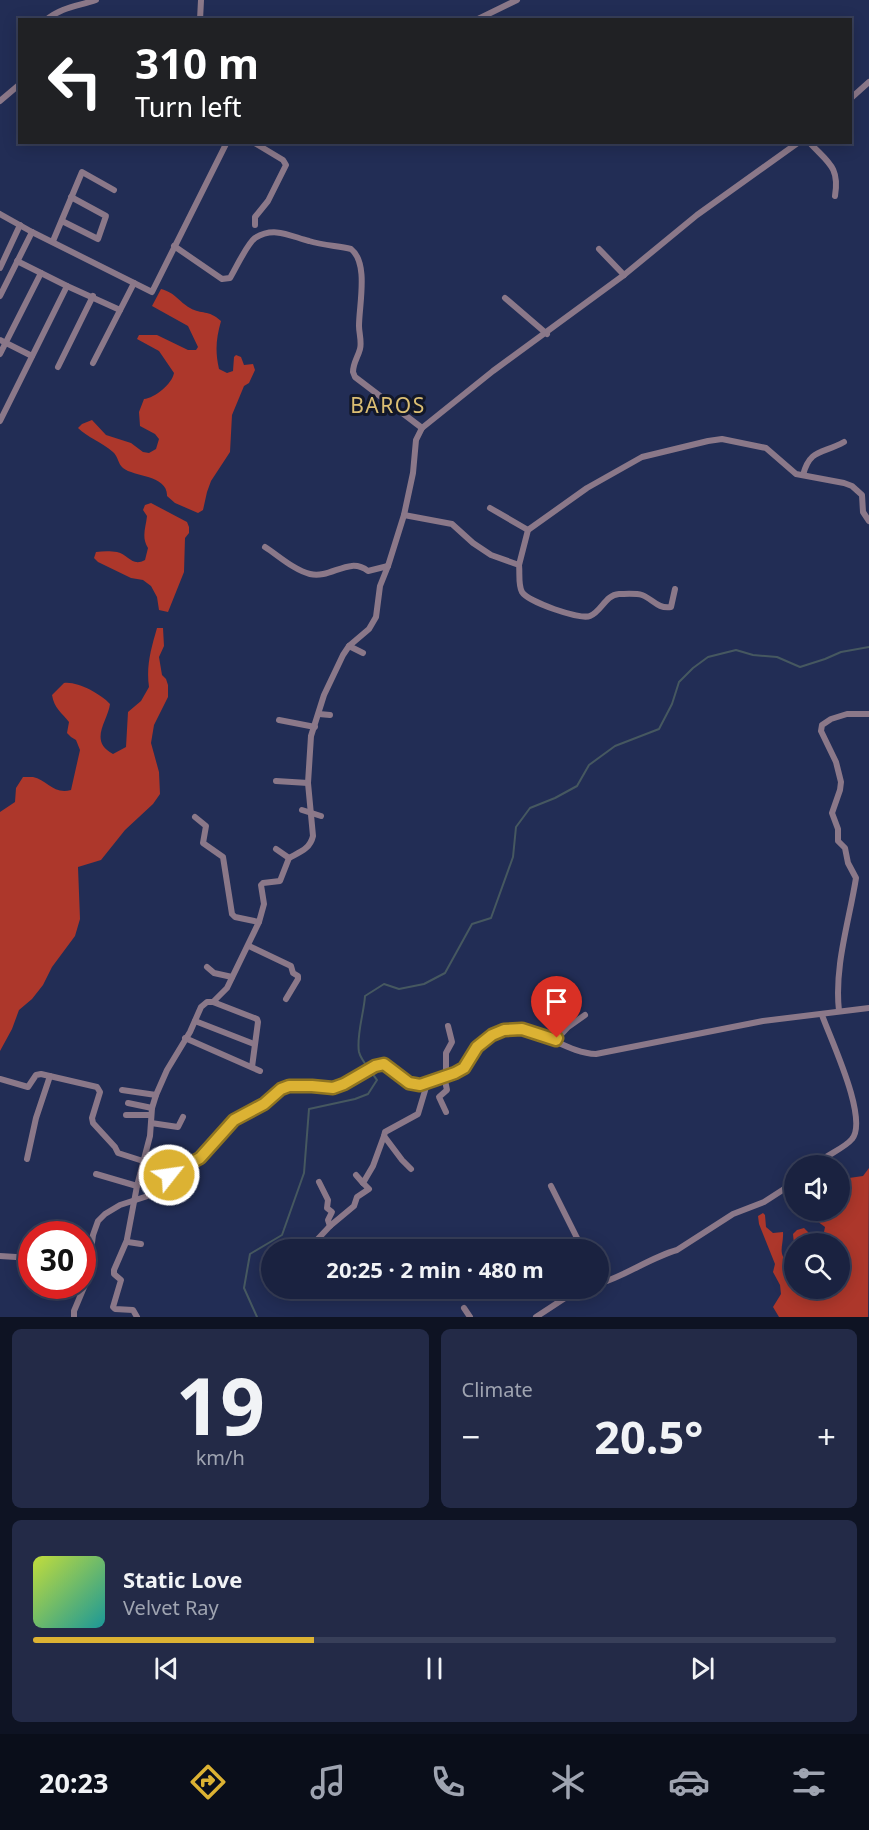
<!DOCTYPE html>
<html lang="en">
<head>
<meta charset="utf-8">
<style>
  body { margin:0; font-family:"Noto Sans",sans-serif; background:#232a47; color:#f1f3f6; height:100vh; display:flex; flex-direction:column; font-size:22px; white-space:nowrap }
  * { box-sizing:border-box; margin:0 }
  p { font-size:20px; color:#9fa4b1 }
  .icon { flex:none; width:33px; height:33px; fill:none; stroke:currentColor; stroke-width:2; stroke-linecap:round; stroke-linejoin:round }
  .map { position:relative; height:1317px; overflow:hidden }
  .details { display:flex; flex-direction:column; gap:12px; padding:12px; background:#0e1323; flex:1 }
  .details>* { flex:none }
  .hud { position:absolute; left:18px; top:18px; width:834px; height:126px; border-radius:0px; box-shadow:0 3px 15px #0003,0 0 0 2px #383f59; background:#202124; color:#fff; overflow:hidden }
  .buttons { position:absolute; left:784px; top:1155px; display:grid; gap:12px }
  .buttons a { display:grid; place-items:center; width:66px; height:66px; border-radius:50%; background:#1a2240; box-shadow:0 3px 15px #0003,0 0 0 2px #383f59; font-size:30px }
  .speed { position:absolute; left:18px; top:1221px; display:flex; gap:12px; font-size:30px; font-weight:700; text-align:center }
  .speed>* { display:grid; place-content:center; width:78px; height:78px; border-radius:50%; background:#1a2240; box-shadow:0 3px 15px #0003,0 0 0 2px #383f59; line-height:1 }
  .speed .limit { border:9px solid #d22; background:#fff; color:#111 }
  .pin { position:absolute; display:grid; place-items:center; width:51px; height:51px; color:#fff; margin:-62px -26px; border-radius:50% 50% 50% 0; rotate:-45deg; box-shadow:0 0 6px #0007 }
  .pin .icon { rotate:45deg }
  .me { position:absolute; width:66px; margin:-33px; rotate:60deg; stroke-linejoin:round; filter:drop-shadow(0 0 4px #0008) }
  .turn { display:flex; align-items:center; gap:21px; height:126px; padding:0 18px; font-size:27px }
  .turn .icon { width:78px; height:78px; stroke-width:2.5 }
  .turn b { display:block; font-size:42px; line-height:51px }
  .big { font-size:45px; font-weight:700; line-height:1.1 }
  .details .widget { flex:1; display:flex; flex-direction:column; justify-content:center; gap:9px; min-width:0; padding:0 21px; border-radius:9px; background:#232a47 }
  .details .dial { align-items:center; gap:0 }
  .dial b { font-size:78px; line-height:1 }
  .song { display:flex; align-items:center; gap:18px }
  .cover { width:72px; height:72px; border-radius:9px; background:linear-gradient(135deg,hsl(70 70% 55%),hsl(180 70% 35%)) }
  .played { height:6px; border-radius:3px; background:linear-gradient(90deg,#dcb233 35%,#383f59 35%) }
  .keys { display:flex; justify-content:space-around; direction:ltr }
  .heat { display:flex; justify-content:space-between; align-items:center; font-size:33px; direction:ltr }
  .details .tiles { flex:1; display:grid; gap:12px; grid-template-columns:1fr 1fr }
  .widget:last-child { grid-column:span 2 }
  .trip { position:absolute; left:261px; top:1239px; width:348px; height:60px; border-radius:30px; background:#1a2240; box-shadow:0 3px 15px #0003,0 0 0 2px #383f59; font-weight:700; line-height:60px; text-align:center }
  .dock { display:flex; height:96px; justify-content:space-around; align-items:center; background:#0a0e1a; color:#9fa4b1 }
  .dock .icon { width:42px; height:42px }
  .dock .active { color:#dcb233 }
  .dock b { font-size:27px; color:#f1f3f6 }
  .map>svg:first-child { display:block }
  .forest { fill:#ad372b }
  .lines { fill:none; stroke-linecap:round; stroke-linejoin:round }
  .stream { stroke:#465860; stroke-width:2 }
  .minor { stroke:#8b7889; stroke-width:6 }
  .route-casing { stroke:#8f7421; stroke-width:15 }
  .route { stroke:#dcb233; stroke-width:10 }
  .labels { text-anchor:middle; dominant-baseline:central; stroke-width:6; stroke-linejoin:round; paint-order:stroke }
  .quarter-label { font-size:21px; letter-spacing:1.5px; fill:#dbbe73; stroke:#121729 }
</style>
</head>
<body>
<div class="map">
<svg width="869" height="1317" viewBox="0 0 869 1317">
  <rect width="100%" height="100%" fill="#222d55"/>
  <g class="forest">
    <path d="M161 289C176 293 178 301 190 308 202 315 208 309 221 321 216 339 215 351 219 369L227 373 233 371 234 357 236 355 241 357 244 365 253 364 255 370 249 383 244 386 232 415 230 452 211 481 207 492 203 510 198 513 175 503 167 496C168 475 134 477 123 468 118 464 118 456 113 452 103 443 87 437 78 428L82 424 92 420 106 435 131 443 143 452 149 453 156 449 159 439 155 434 140 426 139 412 144 399C155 398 172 384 174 373L159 351 137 339 139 335H157L188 350H196L198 347 188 326 152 306Z"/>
    <path d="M151 503 187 522 189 527V533L185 538 184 572 168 612 159 610 157 597 151 586 143 580 131 578 98 562 94 558 96 552C103 551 111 551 117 552 129 555 132 567 145 560L148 548C141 537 146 527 147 516L143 510 145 505Z"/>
    <path d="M157 628H163L164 646 159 657 162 675 166 679 168 685V697L154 725 151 743 159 772 160 794 153 804 125 830 101 860 78 867 80 919 75 936 52 967 43 985 32 999 19 1010 12 1029 0 1051V812L15 802 16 788 23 777C26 777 30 777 33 777 47 780 54 795 71 790L80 750 76 740 71 737 67 733 69 722C62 713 54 708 52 695L64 683C77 681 101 694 110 704 108 721 88 741 113 754L126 747 128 712 141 701 149 687C146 666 151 649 157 628Z"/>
    <path d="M869 1168 868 1317H779L773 1307 781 1294 780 1285 773 1272 775 1264 759 1224 758 1216 763 1213 765 1215 766 1227 773 1233 783 1232C784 1245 776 1255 790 1263L795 1262V1288H840V1244H795V1255L793 1234 797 1230 804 1228 813 1237 819 1239 824 1232 825 1227 817 1221 805 1219 801 1211 840 1210 842 1179 863 1176Z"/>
  </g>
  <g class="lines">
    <path class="stream" d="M257 1317 244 1288 250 1254 282 1235 304 1173 309 1109 355 1099 368 1094 377 1080C372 1072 361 1061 359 1052 356 1036 364 1013 365 996L384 984 399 989 424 984 445 973 472 924 491 918 513 857 516 827 530 808 555 798 577 786 589 765 615 746 659 729 672 704 679 682 693 668 708 657 736 650 753 655 777 657 800 667 825 659 841 652 869 647"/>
    <g class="minor">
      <path d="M46 20C61 7 79 6 96 0"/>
      <path d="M200 20 201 0"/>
      <path d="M476 20 517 0"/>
      <path d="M850 99 869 82"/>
      <path d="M0 101 20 84"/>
      <path d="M253 142 283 160 286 165 268 201 255 217V225"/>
      <path d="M809 142C827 162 840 166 835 196"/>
      <path d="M0 214 32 232 152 292 227 142"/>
      <path d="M62 221 98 239 106 216 71 197"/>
      <path d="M53 241 82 172 114 190"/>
      <path d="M174 246 222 279 230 278C236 268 247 244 255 238 274 226 290 236 309 241 322 245 337 246 351 249 369 263 359 305 359 326 359 333 362 342 360 349 358 357 353 363 353 372L355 377 422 428"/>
      <path d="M599 249 624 275"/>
      <path d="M17 261 67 286 120 310"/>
      <path d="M0 268 20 225"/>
      <path d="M0 296 32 232"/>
      <path d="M505 298 547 334"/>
      <path d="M0 340 32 356"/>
      <path d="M0 354 41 273"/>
      <path d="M93 363 134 283"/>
      <path d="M58 367 93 296"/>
      <path d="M0 421 67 286"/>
      <path d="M803 475C810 448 823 454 844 442"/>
      <path d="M490 508 528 530"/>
      <path d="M404 515 452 524 473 543 491 555 519 565C520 573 518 585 522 592 528 602 580 620 590 616 602 611 605 595 619 594 625 594 636 593 642 595 653 599 657 609 671 607L675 589"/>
      <path d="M265 547C279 556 294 570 310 574 331 579 349 556 368 571L388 566"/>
      <path d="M519 565 528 530 587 488 642 457 708 441 722 439 766 448 796 474 844 483 852 486 862 495 863 512 869 521"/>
      <path d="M349 646 363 653"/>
      <path d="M319 714 330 715"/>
      <path d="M279 720 315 727"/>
      <path d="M276 781 308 783"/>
      <path d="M302 810 321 816"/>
      <path d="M195 817 206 826 203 843 223 857 232 914 235 917 259 922"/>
      <path d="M276 849 289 858"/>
      <path d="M249 946 291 966 293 973 298 976V979L286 999"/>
      <path d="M207 967 214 973 232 977"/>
      <path d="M213 1002 257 1019 258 1022 252 1067"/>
      <path d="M839 1011C834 967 849 922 856 878L848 863 845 848 838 841V829L832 813 840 790 841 782 836 762 821 731 822 725 831 719 847 714H869"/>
      <path d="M195 1021 254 1044"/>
      <path d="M185 1038 260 1071"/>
      <path d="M556 1040 568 1027 585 1015"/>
      <path d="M444 1076 447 1090 439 1097 446 1112"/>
      <path d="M446 1076V1053L452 1042 448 1026"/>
      <path d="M0 1079 28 1087 36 1075 41 1074 97 1087 100 1092 92 1118 93 1123 115 1147 118 1153 143 1161"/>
      <path d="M122 1090 156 1095"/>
      <path d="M128 1103 152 1108"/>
      <path d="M126 1115H151"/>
      <path d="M151 1123 178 1127 183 1117"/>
      <path d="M384 1136 385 1132 418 1114 427 1084"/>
      <path d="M27 1159 36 1118 50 1076"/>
      <path d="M814 1166C825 1155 844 1149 852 1139 869 1119 830 1038 822 1015"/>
      <path d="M96 1174 137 1186"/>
      <path d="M356 1175 363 1183 373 1166 384 1136 402 1160 411 1169"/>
      <path d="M319 1182 328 1200 327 1208 332 1212 328 1220 330 1226"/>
      <path d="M551 1186 583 1250"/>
      <path d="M127 1240 114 1270V1274L121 1280 113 1307 115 1309 133 1310 137 1317"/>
      <path d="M315 1242 330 1226 354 1206 357 1197 369 1189 363 1183"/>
      <path d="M141 1244 128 1242 127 1239 137 1186 150 1136 152 1108 156 1095 167 1070 190 1032 201 1007 207 1002H213L227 988 259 922 264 904 261 885 263 883 280 881 289 858C300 852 310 849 313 836L308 783 311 736 324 695 343 655 349 646 369 629 376 617 380 586 388 566 404 515 413 473 416 440 422 428 493 371 624 275 697 215 799 142"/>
      <path d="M0 1256 32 1258"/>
      <path d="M598 1284C626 1276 649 1258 677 1250L733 1214 764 1202 795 1182"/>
      <path d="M464 1308 470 1317"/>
      <path d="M74 1317V1311L87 1280 93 1235 98 1221 105 1214 120 1205 157 1193 174 1171 200 1157 234 1121 264 1104 281 1089 289 1086 333 1088 344 1084 375 1066 384 1064C395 1068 402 1082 414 1085 422 1087 458 1073 465 1067 478 1052 481 1035 504 1030 537 1023 564 1053 596 1054L763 1021 869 1008"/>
      <path d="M536 1317 565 1298 583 1288"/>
    </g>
  </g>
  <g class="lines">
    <g class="route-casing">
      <path id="route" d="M169 1175 200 1158 234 1120 264 1104 281 1089 289 1086H312L333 1088 344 1084 375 1066 384 1064 409 1083 420 1085 455 1073 464 1068 477 1047 492 1035 504 1030 522 1029 556 1040 557 1038"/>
    </g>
    <use href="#route" class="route"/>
  </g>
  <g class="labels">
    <g class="quarter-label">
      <text x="388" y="405">BAROS</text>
    </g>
  </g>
</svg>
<div class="buttons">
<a><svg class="icon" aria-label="sound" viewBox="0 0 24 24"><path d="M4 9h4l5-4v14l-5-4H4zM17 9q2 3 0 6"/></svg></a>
<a><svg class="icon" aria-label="search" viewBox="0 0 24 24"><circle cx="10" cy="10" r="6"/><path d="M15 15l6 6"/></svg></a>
</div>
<div class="speed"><div class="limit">30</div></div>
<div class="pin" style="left:557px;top:1038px;background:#d93025"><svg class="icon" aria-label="arrive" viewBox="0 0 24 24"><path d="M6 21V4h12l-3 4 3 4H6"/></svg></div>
<svg class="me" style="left:169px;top:1175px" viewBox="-20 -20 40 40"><circle r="17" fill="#dcb233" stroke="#fff" stroke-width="3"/><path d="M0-11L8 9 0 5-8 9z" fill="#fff"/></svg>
<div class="trip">20:25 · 2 min · 480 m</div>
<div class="hud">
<div class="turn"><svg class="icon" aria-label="left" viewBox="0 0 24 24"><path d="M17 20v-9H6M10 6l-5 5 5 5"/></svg><div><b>310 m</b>Turn left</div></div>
</div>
</div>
<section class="details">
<div class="tiles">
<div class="widget dial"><b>19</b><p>km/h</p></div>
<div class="widget"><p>Climate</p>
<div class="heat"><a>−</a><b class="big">20.5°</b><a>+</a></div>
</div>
<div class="widget">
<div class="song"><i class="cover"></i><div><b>Static Love</b><p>Velvet Ray</p></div></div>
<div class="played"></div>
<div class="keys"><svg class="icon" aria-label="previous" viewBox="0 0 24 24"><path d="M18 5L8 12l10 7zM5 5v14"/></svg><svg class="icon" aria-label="pause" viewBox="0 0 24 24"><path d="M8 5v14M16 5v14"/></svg><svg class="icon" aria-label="next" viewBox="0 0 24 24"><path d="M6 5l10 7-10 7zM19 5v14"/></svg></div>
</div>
</div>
</section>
<nav class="dock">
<b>20:23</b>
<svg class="icon active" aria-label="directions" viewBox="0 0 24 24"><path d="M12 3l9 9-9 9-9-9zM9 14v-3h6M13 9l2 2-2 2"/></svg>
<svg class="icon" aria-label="music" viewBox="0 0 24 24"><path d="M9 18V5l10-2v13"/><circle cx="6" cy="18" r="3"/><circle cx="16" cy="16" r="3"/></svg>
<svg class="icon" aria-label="phone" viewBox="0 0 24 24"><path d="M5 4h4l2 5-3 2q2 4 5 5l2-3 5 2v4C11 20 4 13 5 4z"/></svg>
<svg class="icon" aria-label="climate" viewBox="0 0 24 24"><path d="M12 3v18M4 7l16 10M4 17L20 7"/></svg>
<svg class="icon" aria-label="car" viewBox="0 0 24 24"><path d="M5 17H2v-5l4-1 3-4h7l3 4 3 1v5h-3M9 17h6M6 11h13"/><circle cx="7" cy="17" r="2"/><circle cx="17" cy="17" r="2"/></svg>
<svg class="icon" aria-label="filters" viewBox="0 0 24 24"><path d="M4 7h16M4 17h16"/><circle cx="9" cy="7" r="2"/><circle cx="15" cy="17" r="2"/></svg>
</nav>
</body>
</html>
